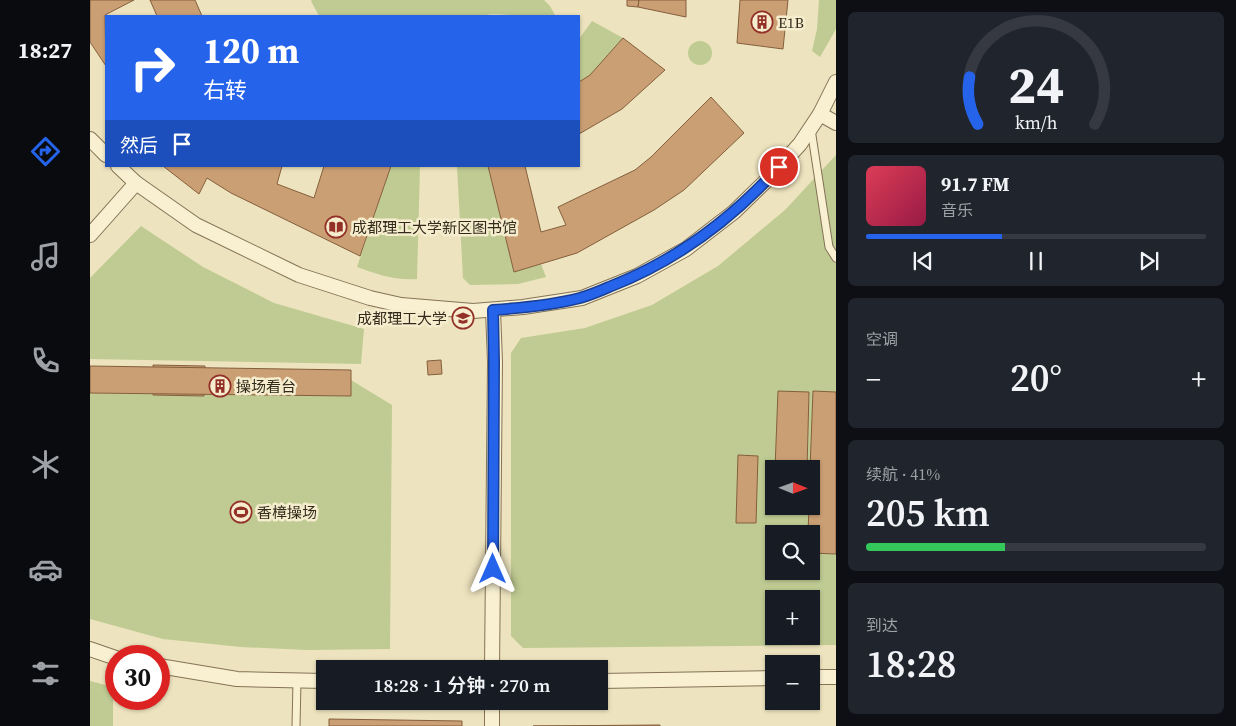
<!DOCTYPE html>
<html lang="zh">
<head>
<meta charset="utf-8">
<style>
  body { margin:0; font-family:"Source Serif 4","Noto Sans SC",serif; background:#20242c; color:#f1f3f6; height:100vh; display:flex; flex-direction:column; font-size:19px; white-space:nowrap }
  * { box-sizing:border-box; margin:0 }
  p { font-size:16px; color:#9ea1a6 }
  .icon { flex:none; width:28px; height:28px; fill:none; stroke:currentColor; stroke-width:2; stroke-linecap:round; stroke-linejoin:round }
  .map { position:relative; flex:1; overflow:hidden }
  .details { display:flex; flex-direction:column; gap:12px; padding:12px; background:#0d0f14; width:400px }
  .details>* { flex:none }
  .guide { position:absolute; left:15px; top:15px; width:475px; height:152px; border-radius:0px; box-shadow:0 1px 4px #0004; background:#2563eb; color:#fff; overflow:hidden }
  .needle { width:32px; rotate:91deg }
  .buttons { position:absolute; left:675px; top:460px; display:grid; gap:10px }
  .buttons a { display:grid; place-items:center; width:55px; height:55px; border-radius:0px; background:#171b24; box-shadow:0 1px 4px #0004; font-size:25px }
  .speed { position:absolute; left:15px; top:645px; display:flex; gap:10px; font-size:25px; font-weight:700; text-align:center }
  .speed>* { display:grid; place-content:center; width:65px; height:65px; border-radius:50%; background:#171b24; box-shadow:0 1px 4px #0004; line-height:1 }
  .speed .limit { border:8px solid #d22; background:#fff; color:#111 }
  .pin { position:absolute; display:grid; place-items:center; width:42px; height:42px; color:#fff; margin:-21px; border:2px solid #fff; border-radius:50%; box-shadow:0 1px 5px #0007 }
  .me { position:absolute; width:55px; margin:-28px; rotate:0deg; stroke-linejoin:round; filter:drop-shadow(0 0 4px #0008) }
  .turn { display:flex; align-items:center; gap:18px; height:105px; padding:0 15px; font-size:22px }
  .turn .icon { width:65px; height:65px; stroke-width:2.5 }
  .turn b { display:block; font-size:35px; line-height:42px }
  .then { display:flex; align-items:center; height:48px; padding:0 15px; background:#0003; gap:10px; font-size:19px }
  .big { font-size:38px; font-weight:600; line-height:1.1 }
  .details .widget { flex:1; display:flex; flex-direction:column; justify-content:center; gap:8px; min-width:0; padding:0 18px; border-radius:8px; background:#20242c }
  .details .dial { align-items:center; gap:0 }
  .dial svg { height:130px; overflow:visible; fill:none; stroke:#363941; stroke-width:7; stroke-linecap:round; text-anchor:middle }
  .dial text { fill:#f1f3f6; stroke:none }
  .song { display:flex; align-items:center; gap:15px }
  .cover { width:60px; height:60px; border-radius:8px; background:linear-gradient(135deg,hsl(350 70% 55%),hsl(340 70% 35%)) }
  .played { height:5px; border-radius:2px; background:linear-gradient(90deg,#2563eb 40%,#363941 40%) }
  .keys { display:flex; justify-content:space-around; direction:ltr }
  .heat { display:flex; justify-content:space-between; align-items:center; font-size:28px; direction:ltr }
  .charge { height:8px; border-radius:4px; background:linear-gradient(90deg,#34c759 41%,#363941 0) }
  .trip { position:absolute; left:226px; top:660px; width:292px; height:50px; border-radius:0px; background:#171b24; box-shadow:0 1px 4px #0004; font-weight:600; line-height:50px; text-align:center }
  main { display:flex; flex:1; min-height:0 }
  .tab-bar { display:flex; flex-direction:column; width:90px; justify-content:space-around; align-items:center; background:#090b0e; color:#9ea1a6 }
  .tab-bar .icon { width:35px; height:35px }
  .tab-bar .current { color:#2563eb }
  .tab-bar b { font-size:22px; color:#f1f3f6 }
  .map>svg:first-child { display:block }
  .green { fill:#bfcb92; fill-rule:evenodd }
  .building { fill:#cb9f74; stroke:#845f3d }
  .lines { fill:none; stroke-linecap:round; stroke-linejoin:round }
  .lane-casing { stroke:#857357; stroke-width:9 }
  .street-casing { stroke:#857357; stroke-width:16 }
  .lane { stroke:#f8f0d1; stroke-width:7 }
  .street { stroke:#f8f0d1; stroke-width:14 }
  .route-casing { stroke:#184099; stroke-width:12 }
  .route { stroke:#2563eb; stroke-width:9 }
  .labels { text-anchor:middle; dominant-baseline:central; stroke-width:5; stroke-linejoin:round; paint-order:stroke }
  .poi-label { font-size:15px; fill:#342a1c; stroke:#f5edcd; text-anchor:start }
</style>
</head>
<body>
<main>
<nav class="tab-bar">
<b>18:27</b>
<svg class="icon current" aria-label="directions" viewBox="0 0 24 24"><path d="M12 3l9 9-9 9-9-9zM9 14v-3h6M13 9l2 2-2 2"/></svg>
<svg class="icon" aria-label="music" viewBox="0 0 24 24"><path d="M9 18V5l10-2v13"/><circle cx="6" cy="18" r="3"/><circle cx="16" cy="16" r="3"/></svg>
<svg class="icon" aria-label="phone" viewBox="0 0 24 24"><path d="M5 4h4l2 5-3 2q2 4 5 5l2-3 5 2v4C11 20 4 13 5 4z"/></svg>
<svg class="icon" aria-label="climate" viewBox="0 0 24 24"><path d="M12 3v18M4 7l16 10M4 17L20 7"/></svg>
<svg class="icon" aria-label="car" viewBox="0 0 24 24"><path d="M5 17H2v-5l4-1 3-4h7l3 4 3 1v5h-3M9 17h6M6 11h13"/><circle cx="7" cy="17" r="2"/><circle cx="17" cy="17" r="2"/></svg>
<svg class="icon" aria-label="filters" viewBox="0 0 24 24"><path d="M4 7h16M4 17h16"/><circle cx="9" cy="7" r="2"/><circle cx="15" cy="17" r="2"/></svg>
</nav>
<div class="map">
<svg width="746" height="726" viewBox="0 0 746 726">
  <rect width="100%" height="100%" fill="#ede3be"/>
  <g class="green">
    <path d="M222 0H454L460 6 465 15C441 22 414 10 390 16H229L221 1Z"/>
    <path d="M729 0H746V29L730 57 722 51 727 29Z"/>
    <path d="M502 21 533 38 500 75 489 82V39Z"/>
    <circle cx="610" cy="53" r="12"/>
    <path d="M746 155V645L433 648 421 636V353L431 338 495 328 562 305 628 266 695 210ZM684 469H721V506H684ZM684 534H721V571H684ZM684 599H721V636H684Z"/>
    <path d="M301 166H330L327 279C306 281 286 274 267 267Z"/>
    <path d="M367 166H398L424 271 451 264 456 277 428 284 380 285 373 278Z"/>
    <path d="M51 226 113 267 184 303 274 329 271 364 0 359V278Z"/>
    <path d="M261 380 302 405 300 649 217 650 151 647 73 639 0 619V393L260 396Z"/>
    <path d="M0 681 23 687V726H0Z"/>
  </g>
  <g class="building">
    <path d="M0 0H44L15 15 16 66 0 42Z"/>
    <path d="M60 0H105L112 16H67Z"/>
    <path d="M537 0H549L548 7 537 6Z"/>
    <path d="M549 0H596V17L548 7Z"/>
    <path d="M650 0H698L693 49 647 43Z"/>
    <path d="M533 38 575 70 532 109 489 134V82L500 75Z"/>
    <path d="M621 97 654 133 594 190 564 210 487 253 424 272 398 166H435L451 232 476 225 468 207 545 170 561 157Z"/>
    <path d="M73 166H192L187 184 224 198 234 166H301L270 256 141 193 117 178 109 194Z"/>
    <path d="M351 360 352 374 338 375 337 361Z"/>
    <path d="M63 365 115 366 114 396 63 395Z"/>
    <path d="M0 366 261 370V396L0 393Z"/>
    <path d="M688 391 719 392 717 469H685Z"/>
    <path d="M723 391 746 392V554L721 553V534H718L719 506H721L720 469Z"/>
    <path d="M648 455 668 456 666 523H646Z"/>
    <path d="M239 719 372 721V726H239Z"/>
    <path d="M570 725V726H443Z"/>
  </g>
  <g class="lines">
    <g class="lane-casing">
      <g id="lane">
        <path d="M721 129 739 247 746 258"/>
        <path d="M206 726 207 681"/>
      </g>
    </g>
    <g class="street-casing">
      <g id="street">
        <path d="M730 114 746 123"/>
        <path d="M0 139 16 155"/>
        <path d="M28 166 46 183 106 225 209 275 280 298 311 305 383 311 433 307 492 298 547 276 596 249 644 212 679 178 710 144 730 114 746 82"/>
        <path d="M0 235 46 183"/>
        <path d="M0 649 26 658"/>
        <path d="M69 666 147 679 235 681"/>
        <path d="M402 669 405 362 403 310"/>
        <path d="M721 677H746"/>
        <path d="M510 681 684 678"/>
        <path d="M402 726V701"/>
      </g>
    </g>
    <use href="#lane" class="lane"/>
    <use href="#street" class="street"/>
  </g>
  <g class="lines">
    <g class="route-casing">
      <path id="route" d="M403 569 404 362 403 310C432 308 462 305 490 298 500 295 510 291 519 287 586 261 641 220 689 167"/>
    </g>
    <use href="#route" class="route"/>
  </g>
  <defs>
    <g id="building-ring" transform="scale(1.125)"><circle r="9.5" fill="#f5edcd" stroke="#933027" stroke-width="1.5"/><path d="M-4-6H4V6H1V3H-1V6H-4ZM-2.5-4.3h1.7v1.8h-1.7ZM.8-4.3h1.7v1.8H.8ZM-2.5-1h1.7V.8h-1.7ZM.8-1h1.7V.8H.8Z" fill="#933027"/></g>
    <g id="library-ring" transform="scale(1.125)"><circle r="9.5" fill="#f5edcd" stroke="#933027" stroke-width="1.5"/><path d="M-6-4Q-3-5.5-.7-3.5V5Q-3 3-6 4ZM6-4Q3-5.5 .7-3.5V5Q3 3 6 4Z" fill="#933027"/></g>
    <g id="university-ring" transform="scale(1.125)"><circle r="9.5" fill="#f5edcd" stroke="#933027" stroke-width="1.5"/><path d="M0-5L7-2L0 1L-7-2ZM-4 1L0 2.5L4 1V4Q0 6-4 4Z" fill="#933027"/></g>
    <g id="stadium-ring" transform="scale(1.125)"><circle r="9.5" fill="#f5edcd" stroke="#933027" stroke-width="1.5"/><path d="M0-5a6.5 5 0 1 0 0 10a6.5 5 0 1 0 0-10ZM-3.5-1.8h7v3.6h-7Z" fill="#933027"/></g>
  </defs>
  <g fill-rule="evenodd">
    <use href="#building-ring" x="672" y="22"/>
    <use href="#library-ring" x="246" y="227"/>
    <use href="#university-ring" x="373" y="318"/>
    <use href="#building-ring" x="130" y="386"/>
    <use href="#stadium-ring" x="151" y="512"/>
  </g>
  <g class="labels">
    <g class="poi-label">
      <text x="688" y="22">E1B</text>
      <text x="262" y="227">成都理工大学新区图书馆</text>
      <text x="357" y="318" text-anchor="end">成都理工大学</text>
      <text x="146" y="386">操场看台</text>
      <text x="167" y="512">香樟操场</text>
    </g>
  </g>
</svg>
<div class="buttons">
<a><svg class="needle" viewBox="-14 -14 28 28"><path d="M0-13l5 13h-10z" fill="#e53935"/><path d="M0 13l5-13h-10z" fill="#9ea1a6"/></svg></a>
<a><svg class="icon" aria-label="search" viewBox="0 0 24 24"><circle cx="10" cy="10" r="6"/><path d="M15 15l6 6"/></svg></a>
<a>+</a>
<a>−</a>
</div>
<div class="speed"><div class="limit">30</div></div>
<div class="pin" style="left:689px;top:167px;background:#d93025"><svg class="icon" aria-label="arrive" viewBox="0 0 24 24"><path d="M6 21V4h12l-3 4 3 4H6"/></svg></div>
<svg class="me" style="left:403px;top:569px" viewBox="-20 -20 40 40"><path d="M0-17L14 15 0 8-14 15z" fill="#2563eb" stroke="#fff" stroke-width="4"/></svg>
<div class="trip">18:28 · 1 分钟 · 270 m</div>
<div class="guide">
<div class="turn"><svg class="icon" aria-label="right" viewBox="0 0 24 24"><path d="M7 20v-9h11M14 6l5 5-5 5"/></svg><div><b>120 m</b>右转</div></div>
<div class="then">然后<svg class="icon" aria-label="arrive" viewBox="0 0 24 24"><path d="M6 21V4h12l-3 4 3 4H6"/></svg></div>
</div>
</div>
<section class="details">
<div class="widget dial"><svg viewBox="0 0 100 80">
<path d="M14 69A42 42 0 1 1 86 69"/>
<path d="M14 69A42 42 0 0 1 9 40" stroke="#2563eb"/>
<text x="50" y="56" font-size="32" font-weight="700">24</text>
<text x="50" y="72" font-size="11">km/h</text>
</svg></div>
<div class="widget">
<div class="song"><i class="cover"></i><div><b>91.7 FM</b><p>音乐</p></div></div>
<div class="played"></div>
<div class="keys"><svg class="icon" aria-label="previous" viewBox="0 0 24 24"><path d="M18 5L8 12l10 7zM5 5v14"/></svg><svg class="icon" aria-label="pause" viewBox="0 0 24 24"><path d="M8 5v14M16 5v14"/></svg><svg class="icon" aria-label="next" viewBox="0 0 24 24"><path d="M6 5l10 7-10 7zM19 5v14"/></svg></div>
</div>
<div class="widget"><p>空调</p>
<div class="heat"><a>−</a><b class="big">20°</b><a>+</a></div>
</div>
<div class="widget"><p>续航 · 41%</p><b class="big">205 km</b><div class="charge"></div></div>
<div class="widget"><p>到达</p><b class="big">18:28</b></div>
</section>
</main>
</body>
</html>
